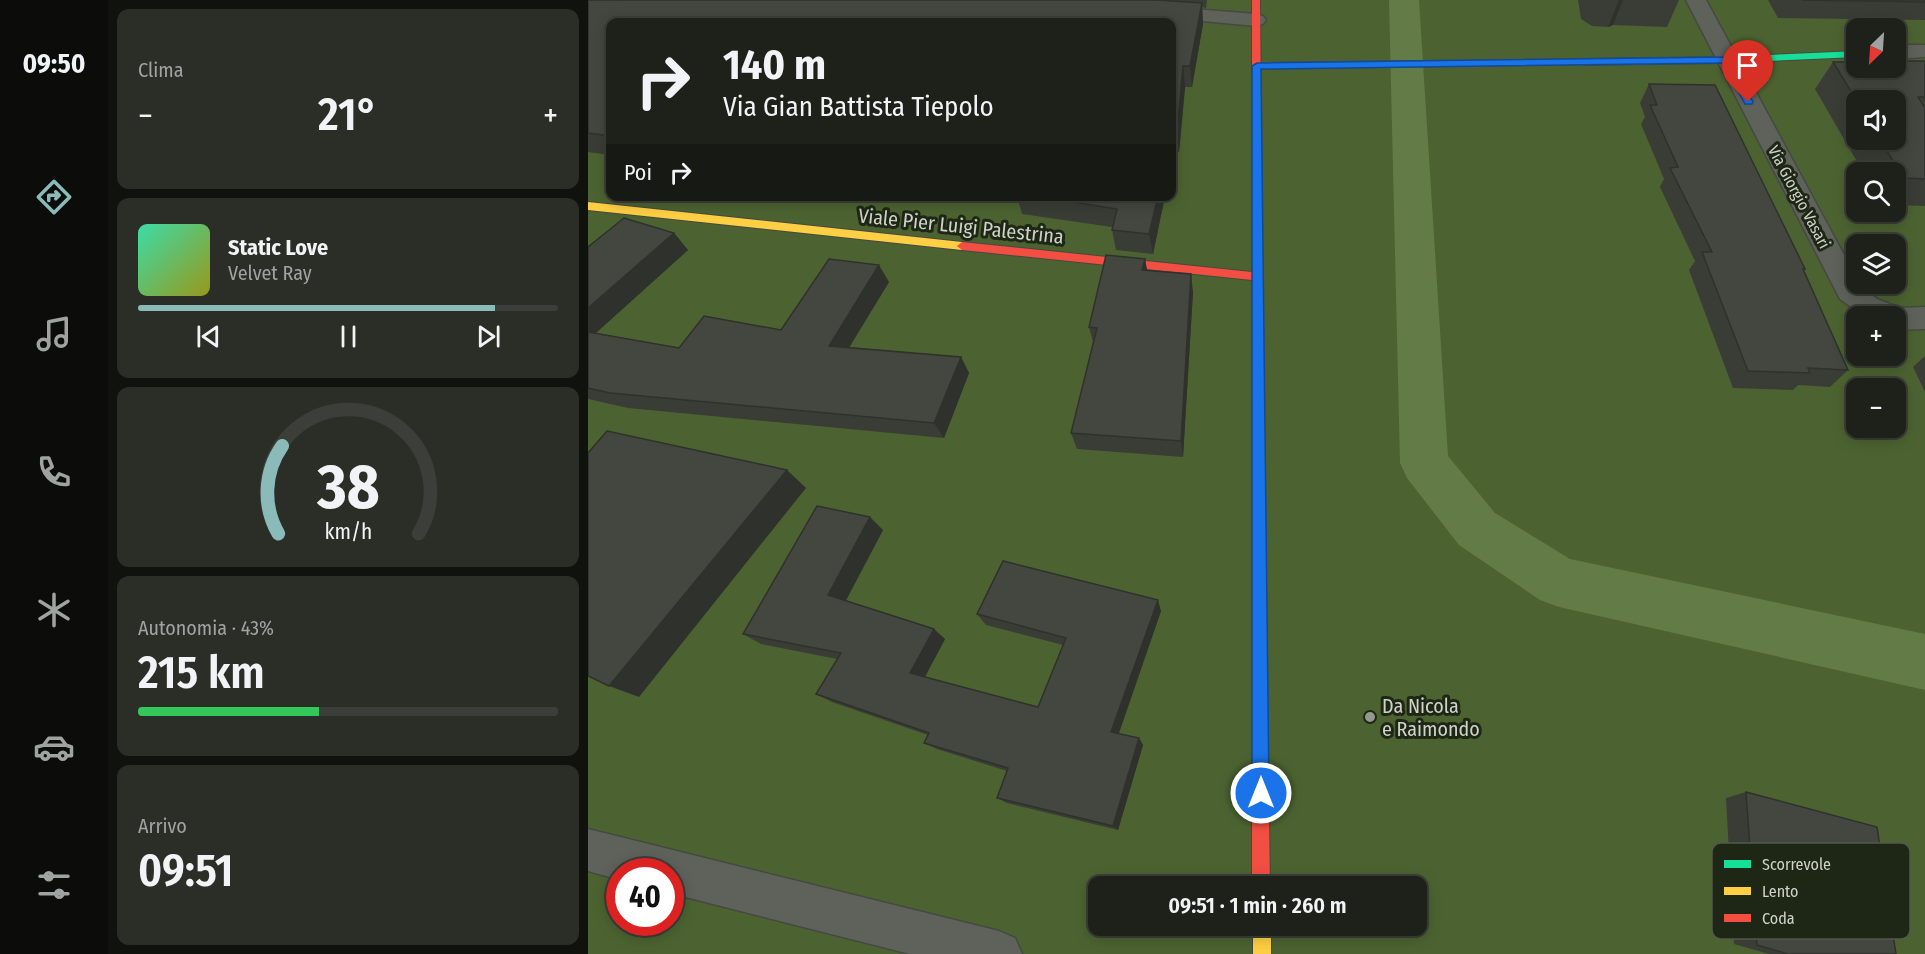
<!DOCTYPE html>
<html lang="it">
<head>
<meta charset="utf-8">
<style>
  body { margin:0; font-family:"Fira Sans Condensed",sans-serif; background:#2a2e27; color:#f1f3f6; height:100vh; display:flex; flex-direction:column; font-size:22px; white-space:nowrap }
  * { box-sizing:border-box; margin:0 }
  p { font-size:20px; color:#a0a3a2 }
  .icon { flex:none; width:33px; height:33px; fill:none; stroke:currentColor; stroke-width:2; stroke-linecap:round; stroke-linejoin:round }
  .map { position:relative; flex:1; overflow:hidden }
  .drawer { display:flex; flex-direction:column; gap:9px; padding:9px; background:#10120e; width:480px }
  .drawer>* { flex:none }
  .top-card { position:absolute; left:18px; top:18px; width:570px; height:183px; border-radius:12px; box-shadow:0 3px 15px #0003,0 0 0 2px #3b3e39; background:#1d211a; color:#f1f3f6; overflow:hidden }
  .needle { width:39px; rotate:205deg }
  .tools { position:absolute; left:1258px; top:18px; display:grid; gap:12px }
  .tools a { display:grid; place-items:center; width:60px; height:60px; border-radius:12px; background:#1d211a; box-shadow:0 3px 15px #0003,0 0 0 2px #3b3e39; font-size:30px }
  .speed { position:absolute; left:18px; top:858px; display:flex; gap:12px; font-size:30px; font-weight:700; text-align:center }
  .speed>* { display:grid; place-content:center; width:78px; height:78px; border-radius:50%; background:#1d211a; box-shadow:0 3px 15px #0003,0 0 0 2px #3b3e39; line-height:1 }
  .speed .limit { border:9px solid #d22; background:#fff; color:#111 }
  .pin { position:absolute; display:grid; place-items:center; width:51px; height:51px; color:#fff; margin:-62px -26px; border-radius:50% 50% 50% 0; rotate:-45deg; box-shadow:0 0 6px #0007 }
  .pin .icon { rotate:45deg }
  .me { position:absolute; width:66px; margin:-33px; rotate:0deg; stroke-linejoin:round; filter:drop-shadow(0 0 4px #0008) }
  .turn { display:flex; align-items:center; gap:21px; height:126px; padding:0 18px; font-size:27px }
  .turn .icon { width:78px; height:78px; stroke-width:2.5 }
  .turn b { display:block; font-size:42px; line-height:51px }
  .then { display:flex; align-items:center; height:57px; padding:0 18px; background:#0003; gap:12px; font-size:22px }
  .big { font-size:45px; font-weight:600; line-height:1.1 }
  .drawer .tile { flex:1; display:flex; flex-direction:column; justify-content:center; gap:9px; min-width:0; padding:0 21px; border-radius:12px; background:#2a2e27 }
  .drawer .dial { align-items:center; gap:0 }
  .dial svg { height:156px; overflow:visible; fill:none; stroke:#3b3e39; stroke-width:7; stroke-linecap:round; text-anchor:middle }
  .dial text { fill:#f1f3f6; stroke:none }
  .song { display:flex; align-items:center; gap:18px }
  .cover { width:72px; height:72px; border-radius:9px; background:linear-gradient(135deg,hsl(160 70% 55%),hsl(60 70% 35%)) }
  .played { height:6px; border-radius:3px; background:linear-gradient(90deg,#8bbbb9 85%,#3b3e39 85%) }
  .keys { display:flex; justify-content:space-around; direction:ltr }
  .heat { display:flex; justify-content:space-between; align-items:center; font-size:33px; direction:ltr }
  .charge { height:9px; border-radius:4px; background:linear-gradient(90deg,#34c759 43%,#3b3e39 0) }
  .trip { position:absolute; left:500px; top:876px; width:339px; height:60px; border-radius:12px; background:#1d211a; box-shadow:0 3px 15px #0003,0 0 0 2px #3b3e39; font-weight:600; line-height:60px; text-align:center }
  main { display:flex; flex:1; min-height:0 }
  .tab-bar { display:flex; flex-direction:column; width:108px; justify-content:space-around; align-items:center; background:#0c0d0a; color:#a0a3a2 }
  .tab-bar .icon { width:42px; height:42px }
  .tab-bar .active { color:#8bbbb9 }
  .tab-bar b { font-size:27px; color:#f1f3f6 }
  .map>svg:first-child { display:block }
  .forest { fill:#4c6331; fill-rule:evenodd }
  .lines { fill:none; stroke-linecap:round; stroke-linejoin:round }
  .canal { fill:#637b46; fill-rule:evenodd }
  .street-casing { stroke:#454942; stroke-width:3 }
  .fast-casing { stroke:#454942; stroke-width:2 }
  .slow-casing { stroke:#454942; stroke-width:2 }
  .jam-casing { stroke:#454942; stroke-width:2 }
  .street { fill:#5e625a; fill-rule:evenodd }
  .fast { fill:#16e098; fill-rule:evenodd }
  .slow { fill:#ffcf43; fill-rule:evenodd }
  .jam { fill:#f24e42; fill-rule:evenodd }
  .wall { fill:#3a3d36; fill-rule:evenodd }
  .shaded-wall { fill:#2f322c }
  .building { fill:#43473f; stroke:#2f322c; stroke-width:1.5 }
  .route { fill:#1a73e8; stroke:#114b97; stroke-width:1.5 }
  .poi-dot { fill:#94998f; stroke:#1e2615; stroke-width:2 }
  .labels { text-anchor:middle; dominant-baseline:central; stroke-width:6; stroke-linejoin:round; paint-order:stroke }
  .far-street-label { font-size:16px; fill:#ced3c9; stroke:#1e2615 }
  .street-label { font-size:20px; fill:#ced3c9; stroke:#1e2615 }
  .poi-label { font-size:20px; fill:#ced3c9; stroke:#1e2615; text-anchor:start }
  .key { fill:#1e2615; stroke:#535a4b; stroke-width:1.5 }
  .key-label { font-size:16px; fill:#ced3c9 }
</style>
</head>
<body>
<main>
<nav class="tab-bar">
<b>09:50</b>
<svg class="icon active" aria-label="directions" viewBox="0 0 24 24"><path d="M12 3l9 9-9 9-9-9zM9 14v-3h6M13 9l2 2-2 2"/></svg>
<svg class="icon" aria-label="music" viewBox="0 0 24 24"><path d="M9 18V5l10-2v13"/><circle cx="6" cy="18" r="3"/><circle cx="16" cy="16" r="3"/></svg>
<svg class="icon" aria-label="phone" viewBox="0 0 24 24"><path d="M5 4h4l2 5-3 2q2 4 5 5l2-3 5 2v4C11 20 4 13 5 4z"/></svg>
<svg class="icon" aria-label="climate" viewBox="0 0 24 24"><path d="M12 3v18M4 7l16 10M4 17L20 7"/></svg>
<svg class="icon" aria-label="car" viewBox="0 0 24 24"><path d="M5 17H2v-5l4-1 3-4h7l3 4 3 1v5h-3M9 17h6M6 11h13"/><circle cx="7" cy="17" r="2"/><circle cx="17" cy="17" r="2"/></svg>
<svg class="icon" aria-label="filters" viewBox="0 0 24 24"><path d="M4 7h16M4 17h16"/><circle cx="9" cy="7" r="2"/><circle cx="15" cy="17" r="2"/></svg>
</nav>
<section class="drawer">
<div class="tile"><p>Clima</p>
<div class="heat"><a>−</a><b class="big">21°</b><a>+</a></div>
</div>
<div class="tile">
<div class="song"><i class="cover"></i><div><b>Static Love</b><p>Velvet Ray</p></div></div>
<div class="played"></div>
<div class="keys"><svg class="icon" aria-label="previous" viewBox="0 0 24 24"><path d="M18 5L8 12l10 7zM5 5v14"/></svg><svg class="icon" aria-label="pause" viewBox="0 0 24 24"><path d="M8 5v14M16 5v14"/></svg><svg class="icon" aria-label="next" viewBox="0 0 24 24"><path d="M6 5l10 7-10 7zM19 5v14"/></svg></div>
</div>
<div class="tile dial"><svg viewBox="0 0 100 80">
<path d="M14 69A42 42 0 1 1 86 69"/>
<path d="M14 69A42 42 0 0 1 16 24" stroke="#8bbbb9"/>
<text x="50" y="56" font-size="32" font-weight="700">38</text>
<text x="50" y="72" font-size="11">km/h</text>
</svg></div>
<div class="tile"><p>Autonomia · 43%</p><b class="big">215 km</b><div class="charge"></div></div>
<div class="tile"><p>Arrivo</p><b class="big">09:51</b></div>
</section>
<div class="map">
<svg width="1337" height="954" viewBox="0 0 1337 954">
  <rect width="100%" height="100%" fill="#272c23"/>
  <path class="forest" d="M0 0H1337V954H0ZM22 22H584V196H22ZM1269 28H1308V68H1269ZM1269 100H1308V140H1269ZM1269 172H1308V212H1269ZM1269 244H1308V284H1269ZM1269 316H1308V356H1269ZM1269 388H1308V428H1269ZM32 872H82V922H32ZM510 886H828V926H510Z"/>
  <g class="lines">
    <path class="canal" d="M801 0H831L860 456 907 513 982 559 1337 634V690L971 607 952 600 871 545 819 478 812 463Z"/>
    <g class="street-casing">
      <g id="street">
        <path d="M1098 0H1118L1269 279V284L1289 299 1312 308 1337 307V329L1308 330V316H1276L1252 299Z"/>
        <path d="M568 6 668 14 675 16 678 20 675 24 668 26 561 16 558 12 561 8Z"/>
        <path d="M1308 45H1337V57L1308 59Z"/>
        <path d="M0 829 411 931 427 938 434 954H322L82 893V872H32V880L0 871Z"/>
      </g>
    </g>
    <g class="fast-casing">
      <g id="fast">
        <path d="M1269 51V57L1138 63 997 65 993 62 997 59 1138 57Z"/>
        <path d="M670 412 676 417 680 744 678 750 672 752 666 750 664 744V417Z"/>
      </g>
    </g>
    <g class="slow-casing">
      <g id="slow">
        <path d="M997 59 1000 60V64L669 69 664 66 669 63Z"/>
        <path d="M0 202 374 242 379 246 374 250 0 210Z"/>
        <rect x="665" y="926" width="18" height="28"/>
      </g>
    </g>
    <g class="jam-casing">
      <g id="jam">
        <path d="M664 0H672L676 417 670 422 664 417V280L374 250 369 246 374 242 664 272Z"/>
        <path d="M672 736 678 738 680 744 682 886H664V744L666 738Z"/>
      </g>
    </g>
    <use href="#street" class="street"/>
    <use href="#fast" class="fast"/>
    <use href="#slow" class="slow"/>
    <use href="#jam" class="jam"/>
  </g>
  <g class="wall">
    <path d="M0 0H619L618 8 614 7 615 24 604 87H597L591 152H586L584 164V22H22V155L0 152Z"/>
    <path d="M990 0H1091L1079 27 1025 25 1020 27 1004 26 993 19Z"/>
    <path d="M1180 0H1337V20L1190 18Z"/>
    <path d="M1337 61V206L1308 205V172H1275L1227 89 1245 62ZM1269 100 1308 140H1269Z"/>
    <path d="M1061 84 1217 269 1216 271 1260 370 1242 387 1210 385 1205 390 1145 388 1101 270 1107 261 1072 187 1076 179 1053 124 1057 117 1052 103Z"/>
    <path d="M429 196H577L565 254 528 250 524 230V227L434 214Z"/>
    <path d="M86 233 100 250 8 333 91 348 193 330 301 282 261 347 373 357 381 373 356 438 40 408 0 399V247Z"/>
    <path d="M557 259 559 270 605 292 595 457 489 449 483 433 505 342 501 327Z"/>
    <path d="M1337 356V392L1325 367Z"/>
    <path d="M295 530 258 600 357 639 337 677 450 707 475 645 398 625 389 614 573 611 530 734 551 738 555 745 530 830 419 803 409 798 419 771 349 749 336 743 340 735 244 702 228 694 249 659 173 644 155 634Z"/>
    <path d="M1158 792 1308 954H1181L1146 944 1138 798Z"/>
  </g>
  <g class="shaded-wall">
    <path d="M1031 0H1035L1025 25 1020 27Z"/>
    <path d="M614 3 615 24 604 87 602 66Z"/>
    <path d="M595 66 597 87 591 152 589 132Z"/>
    <path d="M584 132 586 152 584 164Z"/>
    <path d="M570 196H577L565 254 561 234Z"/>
    <path d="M86 233 100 250 0 340V308Z"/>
    <path d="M557 259 560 277 554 270Z"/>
    <path d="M291 265 301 282 253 361 241 346Z"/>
    <path d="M603 274 605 292 595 457 593 441Z"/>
    <path d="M373 357 381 373 356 438 346 423Z"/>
    <path d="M199 470 218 488 51 697 21 686Z"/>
    <path d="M282 517 295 530 255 606 240 595Z"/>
    <path d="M570 600 573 611 529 739 523 732Z"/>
    <path d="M346 629 357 639 334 682 322 673Z"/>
    <path d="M551 738 555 745 530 830 525 826Z"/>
  </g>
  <g class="building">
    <path d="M0 0H569L614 3 602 66H595L589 132H584V133V22H22V136L0 133Z"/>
    <path d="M1214 0H1337V2H1333Z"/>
    <path d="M1308 61H1337V97H1330L1337 108V179L1316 178 1292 140H1308V100L1269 101 1245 62H1269V68H1308Z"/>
    <path d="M1061 84 1127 85 1217 269H1215L1260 370 1220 368 1222 373 1160 371 1114 252H1124L1082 168 1090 167 1062 105H1069Z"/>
    <path d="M448 196H570L561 234 524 230 529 209Z"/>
    <path d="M36 218 86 233 0 308V247Z"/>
    <path d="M518 255 557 259 554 270 603 274 593 441 483 433 509 328 501 327Z"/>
    <path d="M241 259 291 265 241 346 373 357 346 423 22 393 0 388V332L91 348 116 316 193 330Z"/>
    <path d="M19 431 199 470 21 686 0 676V453Z"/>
    <path d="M229 506 282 517 240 595 346 629 322 673 450 707 478 638 389 614 415 561 570 600 523 732 551 738 525 826 409 798 420 768 336 743 341 733 228 694 253 653 155 634Z"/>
    <path d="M1158 792 1289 827 1308 954H1200L1169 945Z"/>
  </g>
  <path class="route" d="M1138 57 1142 60 1165 102 1164 104H1157L1135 63 673 69 681 793 679 799 673 801 667 799 664 793V66L669 63Z"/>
  <circle class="poi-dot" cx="782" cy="717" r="6"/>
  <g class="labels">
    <g class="far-street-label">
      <text transform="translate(1211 197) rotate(62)">Via Giorgio Vasari</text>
    </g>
    <g class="street-label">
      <text transform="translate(373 226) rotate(6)">Viale Pier Luigi Palestrina</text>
    </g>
    <g class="poi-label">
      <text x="794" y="706">Da Nicola<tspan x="794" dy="23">e Raimondo</tspan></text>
    </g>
  </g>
  <rect x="1124" y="843" width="198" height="96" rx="9" class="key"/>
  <rect x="1136" y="860" width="27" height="8" fill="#16e098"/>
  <rect x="1136" y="887" width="27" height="8" fill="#ffcf43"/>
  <rect x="1136" y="914" width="27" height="8" fill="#f24e42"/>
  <g class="key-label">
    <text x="1174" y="870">Scorrevole</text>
    <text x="1174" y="897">Lento</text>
    <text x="1174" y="924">Coda</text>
  </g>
</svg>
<div class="tools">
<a><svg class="needle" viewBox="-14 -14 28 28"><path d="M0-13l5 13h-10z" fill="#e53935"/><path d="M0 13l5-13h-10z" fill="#a0a3a2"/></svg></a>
<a><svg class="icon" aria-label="sound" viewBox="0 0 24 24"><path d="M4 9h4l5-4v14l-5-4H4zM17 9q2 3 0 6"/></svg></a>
<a><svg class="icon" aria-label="search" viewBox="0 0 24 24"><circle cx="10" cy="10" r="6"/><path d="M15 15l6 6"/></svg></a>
<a><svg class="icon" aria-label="layers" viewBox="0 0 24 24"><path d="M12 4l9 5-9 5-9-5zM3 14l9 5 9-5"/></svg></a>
<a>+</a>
<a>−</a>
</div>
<div class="speed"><div class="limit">40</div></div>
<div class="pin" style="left:1160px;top:102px;background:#d93025"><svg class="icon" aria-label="arrive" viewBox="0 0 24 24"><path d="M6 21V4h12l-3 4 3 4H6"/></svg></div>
<svg class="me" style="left:673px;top:793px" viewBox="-20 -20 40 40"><circle r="17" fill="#1a73e8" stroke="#fff" stroke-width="3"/><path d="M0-11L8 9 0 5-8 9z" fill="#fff"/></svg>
<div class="trip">09:51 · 1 min · 260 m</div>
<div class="top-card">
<div class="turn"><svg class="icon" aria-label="right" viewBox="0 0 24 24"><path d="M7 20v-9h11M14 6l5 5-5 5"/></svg><div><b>140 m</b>Via Gian Battista Tiepolo</div></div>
<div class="then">Poi<svg class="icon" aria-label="right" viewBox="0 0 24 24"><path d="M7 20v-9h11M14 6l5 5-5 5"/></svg></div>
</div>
</div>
</main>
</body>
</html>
